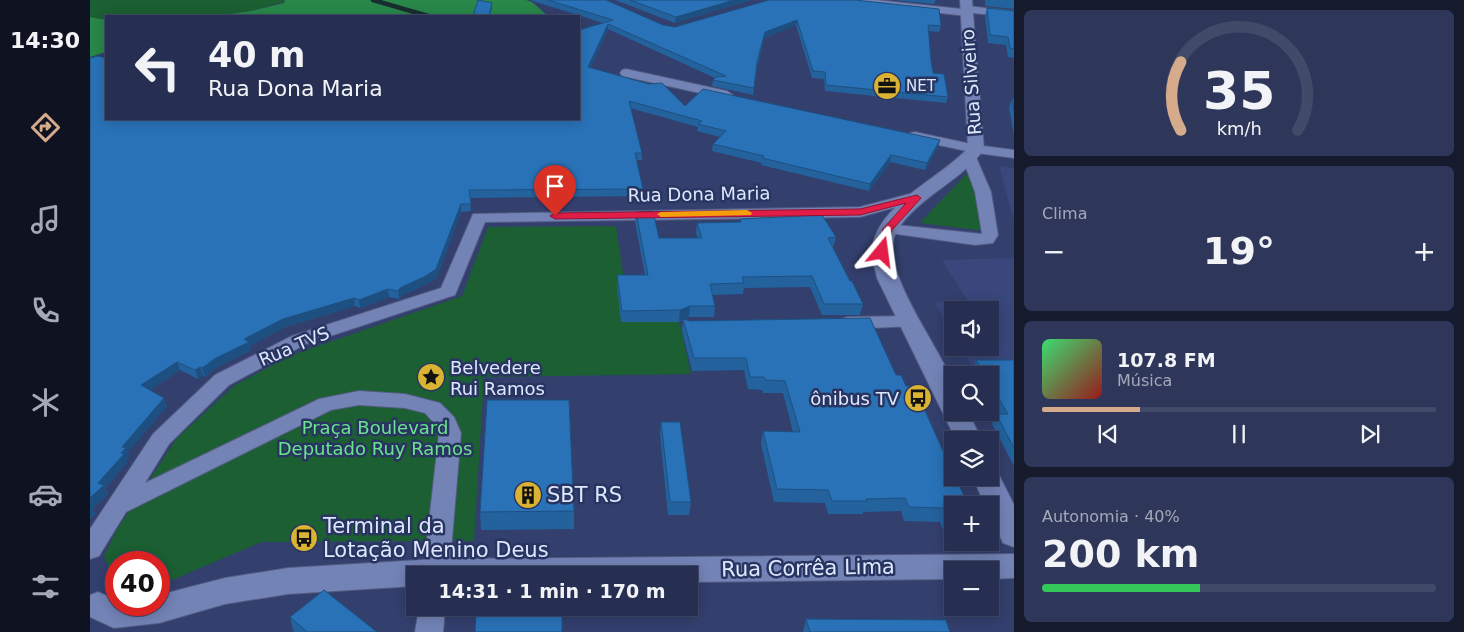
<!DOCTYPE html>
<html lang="pt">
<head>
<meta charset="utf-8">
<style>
  body { margin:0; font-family:"DejaVu Sans",sans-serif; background:#2e3759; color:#f1f3f6; height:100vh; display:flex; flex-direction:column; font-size:19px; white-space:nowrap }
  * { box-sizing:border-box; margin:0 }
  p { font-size:16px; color:#a4a9b8 }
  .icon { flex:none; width:28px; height:28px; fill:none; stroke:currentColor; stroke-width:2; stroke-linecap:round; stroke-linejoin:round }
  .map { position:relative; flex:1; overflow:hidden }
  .side { display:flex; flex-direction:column; gap:10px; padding:10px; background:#151a2d; width:450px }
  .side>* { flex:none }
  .guide { position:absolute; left:15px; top:15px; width:475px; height:105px; border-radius:0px; box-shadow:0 2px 12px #0003,0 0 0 1px #424a69; background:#262f52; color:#f1f3f6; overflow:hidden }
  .tools { position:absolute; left:854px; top:301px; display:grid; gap:10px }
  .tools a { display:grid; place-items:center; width:55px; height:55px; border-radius:0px; background:#262f52; box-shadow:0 2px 12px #0003,0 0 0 1px #424a69; font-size:25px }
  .speed { position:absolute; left:15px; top:551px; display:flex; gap:10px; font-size:25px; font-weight:700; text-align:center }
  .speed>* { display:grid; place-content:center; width:65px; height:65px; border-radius:50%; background:#262f52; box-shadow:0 2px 12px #0003,0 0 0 1px #424a69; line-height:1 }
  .speed .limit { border:8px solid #d22; background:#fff; color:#111 }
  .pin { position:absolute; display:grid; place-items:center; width:42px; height:42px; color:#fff; margin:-51px -21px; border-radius:50% 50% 50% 0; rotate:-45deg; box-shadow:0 0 5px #0007 }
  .pin .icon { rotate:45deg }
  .me { position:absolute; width:55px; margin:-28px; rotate:16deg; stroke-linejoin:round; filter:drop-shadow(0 0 4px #0008) }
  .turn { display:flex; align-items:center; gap:18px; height:105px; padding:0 20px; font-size:22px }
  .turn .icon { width:65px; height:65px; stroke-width:2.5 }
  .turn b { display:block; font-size:35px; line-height:42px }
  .big { font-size:38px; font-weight:600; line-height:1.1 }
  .side .card { flex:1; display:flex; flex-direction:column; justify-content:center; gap:8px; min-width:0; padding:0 18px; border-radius:8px; background:#2e3759 }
  .side .dial { align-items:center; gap:0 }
  .dial svg { height:130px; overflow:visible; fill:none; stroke:#424a69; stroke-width:7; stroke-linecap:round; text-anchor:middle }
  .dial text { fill:#f1f3f6; stroke:none }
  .song { display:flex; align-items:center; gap:15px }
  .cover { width:60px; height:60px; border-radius:8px; background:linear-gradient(135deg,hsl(140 70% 55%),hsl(0 70% 35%)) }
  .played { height:5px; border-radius:2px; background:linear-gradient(90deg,#d6ab8b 25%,#424a69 25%) }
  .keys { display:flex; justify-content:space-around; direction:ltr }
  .heat { display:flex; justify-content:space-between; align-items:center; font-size:28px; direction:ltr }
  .charge { height:8px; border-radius:4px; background:linear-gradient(90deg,#34c759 40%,#424a69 0) }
  .trip { position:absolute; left:316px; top:566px; width:292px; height:50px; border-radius:0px; background:#262f52; box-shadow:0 2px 12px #0003,0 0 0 1px #424a69; font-weight:600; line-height:50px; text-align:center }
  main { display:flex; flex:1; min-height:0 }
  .dock { display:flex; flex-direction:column; width:90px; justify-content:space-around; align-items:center; background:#0f1321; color:#a4a9b8 }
  .dock .icon { width:35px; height:35px }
  .dock .current { color:#d6ab8b }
  .dock b { font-size:22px; color:#f1f3f6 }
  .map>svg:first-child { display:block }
  .built { fill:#39477c }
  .green { fill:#1b5f32 }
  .forest { fill:#288749 }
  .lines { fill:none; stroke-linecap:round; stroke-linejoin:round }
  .stream { stroke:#192d30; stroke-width:4.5 }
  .minor-casing { stroke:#525b81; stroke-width:2 }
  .tertiary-casing { stroke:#525b81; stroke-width:2 }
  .minor { fill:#7383b6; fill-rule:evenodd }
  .tertiary { fill:#7383b6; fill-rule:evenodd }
  .wall { fill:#23629d }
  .shaded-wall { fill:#1d5080 }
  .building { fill:#2972b7; stroke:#1d5080 }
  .route { fill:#e11d48; stroke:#92132f }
  .slow { fill:#f59e0b }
  .labels { text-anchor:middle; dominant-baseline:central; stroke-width:5; stroke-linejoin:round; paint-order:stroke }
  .far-poi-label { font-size:15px; fill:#dfe7fe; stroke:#293561; text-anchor:start }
  .street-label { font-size:18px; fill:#dfe7fe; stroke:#293561 }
  .poi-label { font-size:18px; fill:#dfe7fe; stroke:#293561; text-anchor:start }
  .park-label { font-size:18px; fill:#6be28e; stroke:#293561 }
  .near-poi-label { font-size:21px; fill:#dfe7fe; stroke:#293561; text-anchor:start }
  .near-street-label { font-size:21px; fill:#dfe7fe; stroke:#293561 }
</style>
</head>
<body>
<main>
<nav class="dock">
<b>14:30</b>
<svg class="icon current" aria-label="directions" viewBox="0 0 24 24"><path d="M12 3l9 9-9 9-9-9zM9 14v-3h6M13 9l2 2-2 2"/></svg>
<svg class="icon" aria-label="music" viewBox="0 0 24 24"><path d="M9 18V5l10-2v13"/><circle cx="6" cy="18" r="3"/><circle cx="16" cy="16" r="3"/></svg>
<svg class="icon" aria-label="phone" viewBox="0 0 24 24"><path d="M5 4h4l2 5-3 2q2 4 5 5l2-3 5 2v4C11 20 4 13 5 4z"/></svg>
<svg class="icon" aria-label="climate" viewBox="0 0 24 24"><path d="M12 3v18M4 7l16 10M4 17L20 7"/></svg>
<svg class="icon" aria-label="car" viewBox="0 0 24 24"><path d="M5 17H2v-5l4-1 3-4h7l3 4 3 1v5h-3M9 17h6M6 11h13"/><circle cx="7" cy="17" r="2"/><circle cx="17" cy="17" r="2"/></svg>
<svg class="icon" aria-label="filters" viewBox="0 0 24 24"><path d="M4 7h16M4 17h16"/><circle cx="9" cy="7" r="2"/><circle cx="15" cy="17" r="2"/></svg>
</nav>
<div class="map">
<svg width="924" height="632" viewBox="0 0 924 632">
  <rect width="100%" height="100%" fill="#333f6d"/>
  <g class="built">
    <path d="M909 166 924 168V221Z"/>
    <path d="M924 258V374H887L871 348H900V310H862V333L844 302 878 301 852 260Z"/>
  </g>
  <g class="green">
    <path d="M0 0H195L194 2 161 11 125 16H16V20L0 17Z"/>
    <path d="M880 170 895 231 830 223Z"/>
    <path d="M526 226 538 307 586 306 601 374 394 377 384 541 171 542 75 583 69 584V562H26V578L21 575 14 556 26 531 87 438 145 385 202 355 372 296 398 227Z"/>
  </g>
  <g class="forest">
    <path d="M195 0H436L442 2 458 16H206L200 14 188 16H125L161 11 194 3Z"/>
    <path d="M0 17 16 20V52L0 57Z"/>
  </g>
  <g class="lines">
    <path class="stream" d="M283 0 338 16"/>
    <g class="minor-casing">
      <g id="minor">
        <path d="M754 0H786L872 9 877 6 924 11V17L882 13 877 16 759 3Z"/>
        <path d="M536 69 637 91 643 95 637 99 532 76 530 73 532 70Z"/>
        <path d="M825 132 886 145 924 150V158L886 153 820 139 818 136 820 133Z"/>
        <path d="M879 153 884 154 886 157 901 192 908 235 903 243 885 245 792 232 790 229 792 226 798 224 892 234 885 192 872 157 874 154Z"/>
        <path d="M827 192 832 194 835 197 832 200 770 217 395 222 365 295 216 344 139 385 79 444 55 483 229 399 269 391 315 394 350 403 364 417 371 433 359 575H333L349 433 346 425 335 413 315 408 269 405 241 410 36 512 9 556 0 559V529L63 434 125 375 202 336 351 288 383 214 770 207Z"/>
        <path d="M819 316 826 318 828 322 826 326 758 329 751 327 749 323 751 319 758 317Z"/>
        <path d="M329 608H355L353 632H325Z"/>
      </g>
    </g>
    <g class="tertiary-casing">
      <g id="tertiary">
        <path d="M870 0H882L894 149C873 180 831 195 808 229 784 266 850 345 862 382 865 391 862 403 862 412H878L892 440H866L787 278C786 270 781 259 782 251 785 205 850 179 878 148Z"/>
        <path d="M900 469 907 471 924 505V547L913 543 900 515V505H895L883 478H900Z"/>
        <path d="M924 554V578L900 579V570H862V579L600 582V575H325V586L198 594 135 604 69 623 24 628 0 617V595L8 592 26 600V605H69V595L135 578 198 568 347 559Z"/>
      </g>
    </g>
    <use href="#minor" class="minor"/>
    <use href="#tertiary" class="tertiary"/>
  </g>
  <g class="wall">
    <path d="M440 0H516L573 25 585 27 679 0 851 26 849 32 839 31 841 61 843 73 858 97 856 103 735 91 734 79 722 78 706 25 674 38 667 68 663 95 622 86 623 80 625 78 518 29 501 67 595 106 850 140 848 147 835 170 800 162 779 191 671 165 672 163 622 151 623 144 630 137 607 131 608 127 540 108 552 153V160H547L553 189V196L380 198 381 211 371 212 347 277 337 284 311 296 309 299 299 297 270 308 265 306 195 327 160 346 161 350 129 366 115 377 113 375 108 379 90 370 60 390 77 406 38 452 39 457 36 460 37 463 15 488 18 494 3 508 5 514 0 519V58L16 119H489V30L513 23Z"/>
    <path d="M525 0H661L585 23Z"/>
    <path d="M804 0H846L844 4Z"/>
    <path d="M895 0H924V9L895 6Z"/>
    <path d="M897 8 924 11V58L918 57 916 45 898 43 895 16Z"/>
    <path d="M922 98 924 99V135L919 108Z"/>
    <path d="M546 212 569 238H608L606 233 607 223 650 222V219L746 237 743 248 760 281 773 304 770 315H732L720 287 654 288 653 294 622 295 625 306 624 317H599L594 319 600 321 780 318 862 505V533H854L850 522 814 521 811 511 773 512V514H738L735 503 684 502 671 444 673 431 703 432 693 393H673L672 390 658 389 654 370 602 371 592 331 593 320 589 322H531L527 286V275H555L545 222Z"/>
    <path d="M886 360H924V466L902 424 906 414H908L900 400V375H886L883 370Z"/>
    <path d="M571 422 601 502 599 515H578L570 435Z"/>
    <path d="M484 511V529L391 530 390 512Z"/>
    <path d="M200 617 287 632H205L203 631Z"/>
    <path d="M716 619 860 632H713Z"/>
  </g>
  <g class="shaded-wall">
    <path d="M644 0H661L585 23 586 17Z"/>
    <path d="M402 3V8L400 16H399Z"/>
    <path d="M707 20 706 25 674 38 667 68 675 32Z"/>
    <path d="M518 24V29L498 73V67Z"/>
    <path d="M850 140 848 147 835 170 837 163Z"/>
    <path d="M801 155 800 162 779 191 780 184Z"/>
    <path d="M371 204V212L347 277 337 284 311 296 309 299 308 291Z"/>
    <path d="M298 289 299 297 270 308 269 300Z"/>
    <path d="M264 298 265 306 195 327 160 346 161 350 129 366 115 377 112 368 154 339 193 319Z"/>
    <path d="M600 306 599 317 589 322 590 310Z"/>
    <path d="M87 362 90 370 54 394 51 385Z"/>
    <path d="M110 367 113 375 108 379 105 370Z"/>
    <path d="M74 398 77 406 38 452 39 457 36 460 37 463 15 488 18 494 3 508 5 514 0 519V498L8 483 31 453 32 447Z"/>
  </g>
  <g class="building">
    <path d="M388 0 402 3 399 16H383Z"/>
    <path d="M458 0H516L573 25 585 27 679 0H765L849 9 851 26 838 25 841 61 843 73 854 74 858 97 736 85 735 72 723 71 707 20 675 32 667 62 664 88 623 80 626 77 636 76 518 24 498 67 559 84 572 83 595 106 613 89 850 140 837 163 801 155 780 184 672 158 674 156 623 144 636 131 608 124 612 121 539 101 552 153H545L553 189 379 190 381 204H371L346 269 336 276 310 288 308 291 298 289 269 300 264 298 193 319 154 339 159 342 126 358 112 368 110 367 105 370 87 362 51 385 74 398 32 447 36 448 31 453 34 454 8 483 14 485 0 498V58L8 56 16 58V119H489V30L523 20Z"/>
    <path d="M540 0H644L586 17Z"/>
    <path d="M897 8 924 11V49L920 48 918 37 900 35Z"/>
    <path d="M922 98 924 99V110Z"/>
    <path d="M563 211 569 238H612L607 223 651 222 650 219 732 215 746 237 738 238 760 281H762L773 304H734L722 276 652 277 654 283 620 284 625 306H600L590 310 532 311 527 275H558L546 212Z"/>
    <path d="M780 318 806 375H811L816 386H824L862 471V478H866L878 505H862V520H859L854 508 819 507 815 498 776 499 777 501H742L738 490 687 489 673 431 710 432 695 381 675 380 674 377H660L656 358H604L593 319 600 321Z"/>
    <path d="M886 360H924V448L906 414H918L900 384V375H895Z"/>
    <path d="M397 400H479L484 511 390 512Z"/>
    <path d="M571 422H590L601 502H580Z"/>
    <path d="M234 590 287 632H217L200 617Z"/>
    <path d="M472 613V632H385L386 614Z"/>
    <path d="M716 619 856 620 860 632H720Z"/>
  </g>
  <path class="route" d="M827 195 831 198 802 230 797 252 792 255 787 252 793 229 816 203 770 215 465 219 460 216 465 213 770 209Z"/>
  <path class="slow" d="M657 210 662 213 661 215 571 217 567 214 571 212Z"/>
  <defs>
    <g id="office-disc" transform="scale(1.4375)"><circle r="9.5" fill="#dab333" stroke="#293561"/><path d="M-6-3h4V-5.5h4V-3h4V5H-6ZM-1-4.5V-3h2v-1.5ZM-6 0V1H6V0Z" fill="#111"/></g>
    <g id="sight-disc" transform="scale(1.4375)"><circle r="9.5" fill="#dab333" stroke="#293561"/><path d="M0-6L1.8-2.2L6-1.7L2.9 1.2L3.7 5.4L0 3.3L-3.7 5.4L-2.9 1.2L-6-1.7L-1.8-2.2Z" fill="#111"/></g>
    <g id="bus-disc" transform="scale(1.4375)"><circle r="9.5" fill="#dab333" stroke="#293561"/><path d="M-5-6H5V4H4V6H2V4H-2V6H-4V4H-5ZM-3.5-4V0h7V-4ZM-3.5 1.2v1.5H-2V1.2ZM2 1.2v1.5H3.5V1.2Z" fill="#111"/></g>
    <g id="building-disc" transform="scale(1.4375)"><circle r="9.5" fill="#dab333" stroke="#293561"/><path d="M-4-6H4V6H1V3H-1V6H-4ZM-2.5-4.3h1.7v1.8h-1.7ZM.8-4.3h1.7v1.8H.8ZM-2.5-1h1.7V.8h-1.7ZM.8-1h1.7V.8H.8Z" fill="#111"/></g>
  </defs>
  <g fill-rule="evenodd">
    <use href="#office-disc" x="797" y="86"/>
    <use href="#sight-disc" x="341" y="377"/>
    <use href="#bus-disc" x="828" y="398"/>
    <use href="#building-disc" x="438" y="495"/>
    <use href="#bus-disc" x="214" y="538"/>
  </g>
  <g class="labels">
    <g class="far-poi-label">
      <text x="816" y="86">NET</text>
    </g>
    <g class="street-label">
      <text transform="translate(881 82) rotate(-94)">Rua Silveiro</text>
      <text transform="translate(609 194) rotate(-1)">Rua Dona Maria</text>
      <text transform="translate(204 346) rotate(-23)">Rua TVS</text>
    </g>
    <g class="poi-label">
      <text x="360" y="367">Belvedere<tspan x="360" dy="21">Rui Ramos</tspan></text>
      <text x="809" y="398" text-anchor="end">ônibus TV</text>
    </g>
    <g class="park-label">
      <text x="285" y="427">Praça Boulevard<tspan x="285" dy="21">Deputado Ruy Ramos</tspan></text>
    </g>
    <g class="near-poi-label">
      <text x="457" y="495">SBT RS</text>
      <text x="233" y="526">Terminal da<tspan x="233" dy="24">Lotação Menino Deus</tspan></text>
    </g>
    <g class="near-street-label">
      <text transform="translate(718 568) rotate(-1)">Rua Corrêa Lima</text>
    </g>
  </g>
</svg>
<div class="tools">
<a><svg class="icon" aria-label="sound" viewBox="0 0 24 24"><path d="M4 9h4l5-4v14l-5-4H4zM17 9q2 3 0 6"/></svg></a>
<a><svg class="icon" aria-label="search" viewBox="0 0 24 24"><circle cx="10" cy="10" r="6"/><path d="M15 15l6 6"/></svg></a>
<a><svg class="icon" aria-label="layers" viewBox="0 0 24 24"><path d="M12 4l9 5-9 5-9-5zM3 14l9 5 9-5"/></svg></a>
<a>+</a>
<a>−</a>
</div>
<div class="speed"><div class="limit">40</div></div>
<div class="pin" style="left:465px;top:216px;background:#d93025"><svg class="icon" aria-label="arrive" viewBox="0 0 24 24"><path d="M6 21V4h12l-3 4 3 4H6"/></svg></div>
<svg class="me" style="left:792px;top:252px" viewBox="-20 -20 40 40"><path d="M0-17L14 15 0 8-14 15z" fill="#e11d48" stroke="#fff" stroke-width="4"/></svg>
<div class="trip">14:31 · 1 min · 170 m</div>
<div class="guide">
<div class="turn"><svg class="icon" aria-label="left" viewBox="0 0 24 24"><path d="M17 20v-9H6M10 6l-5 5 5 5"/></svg><div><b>40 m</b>Rua Dona Maria</div></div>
</div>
</div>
<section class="side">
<div class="card dial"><svg viewBox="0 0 100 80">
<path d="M14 69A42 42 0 1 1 86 69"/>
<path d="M14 69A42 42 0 0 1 14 27" stroke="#d6ab8b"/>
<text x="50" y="56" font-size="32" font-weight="700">35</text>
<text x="50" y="72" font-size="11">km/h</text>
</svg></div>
<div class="card"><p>Clima</p>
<div class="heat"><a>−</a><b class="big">19°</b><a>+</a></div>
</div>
<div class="card">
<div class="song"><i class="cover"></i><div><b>107.8 FM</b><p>Música</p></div></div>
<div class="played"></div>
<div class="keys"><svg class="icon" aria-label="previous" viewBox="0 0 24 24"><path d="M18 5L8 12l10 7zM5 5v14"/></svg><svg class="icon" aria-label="pause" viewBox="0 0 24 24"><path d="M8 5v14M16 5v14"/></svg><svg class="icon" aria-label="next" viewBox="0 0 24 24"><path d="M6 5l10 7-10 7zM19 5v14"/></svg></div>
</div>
<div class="card"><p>Autonomia · 40%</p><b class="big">200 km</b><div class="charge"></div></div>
</section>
</main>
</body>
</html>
